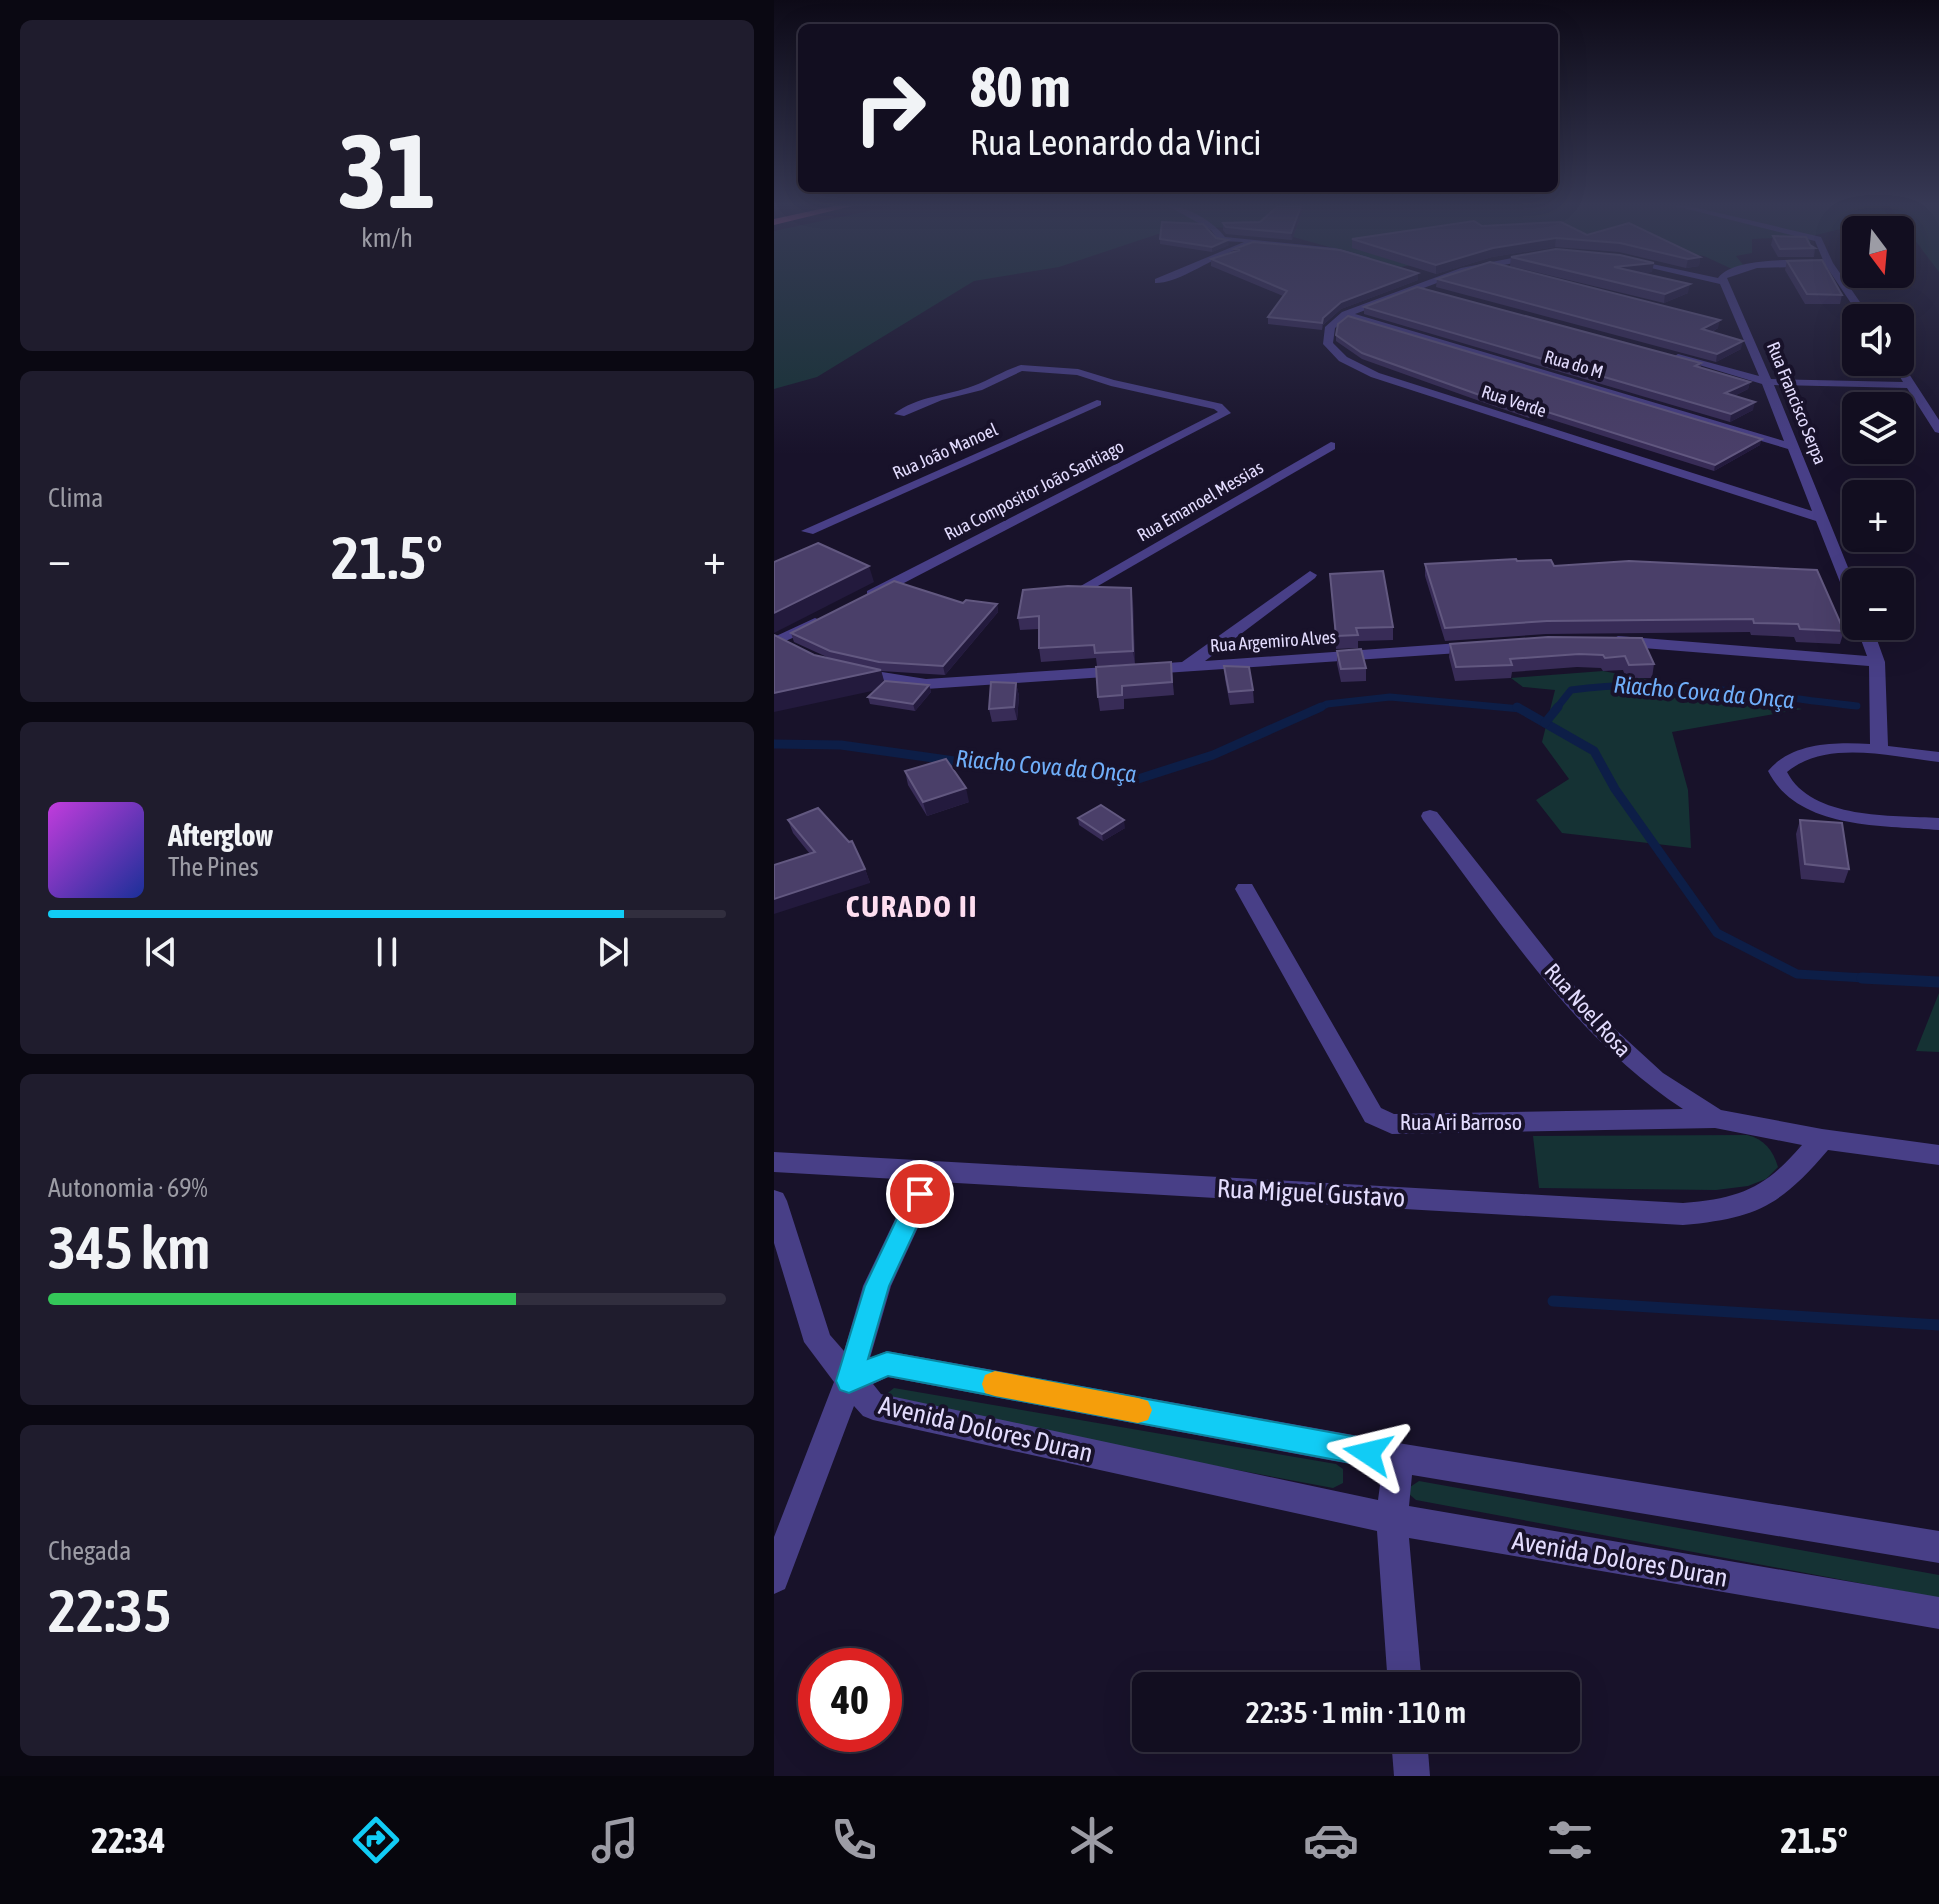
<!DOCTYPE html>
<html lang="pt">
<head>
<meta charset="utf-8">
<style>
  body { margin:0; font-family:"Asap Condensed",sans-serif; background:#1f1c2d; color:#f1f3f6; height:100vh; display:flex; flex-direction:column; font-size:30px; white-space:nowrap }
  * { box-sizing:border-box; margin:0 }
  p { font-size:26px; color:#9c9ca5 }
  .icon { flex:none; width:44px; height:44px; fill:none; stroke:currentColor; stroke-width:2; stroke-linecap:round; stroke-linejoin:round }
  .map { position:relative; flex:1; overflow:hidden }
  .drawer { display:flex; flex-direction:column; gap:20px; padding:20px; background:#0a0812; width:774px }
  .drawer>* { flex:none }
  .guide { position:absolute; left:24px; top:24px; width:760px; height:168px; border-radius:12px; box-shadow:0 8px 32px #0002,0 0 0 2px #312e3e; background:#120e20; color:#f1f3f6; overflow:hidden }
  .needle { width:52px; rotate:164deg }
  .controls { position:absolute; left:1068px; top:216px; display:grid; gap:16px }
  .controls a { display:grid; place-items:center; width:72px; height:72px; border-radius:12px; background:#120e20; box-shadow:0 8px 32px #0002,0 0 0 2px #312e3e; font-size:40px }
  .speed { position:absolute; left:24px; top:1648px; display:flex; gap:16px; font-size:40px; font-weight:700; text-align:center }
  .speed>* { display:grid; place-content:center; width:104px; height:104px; border-radius:50%; background:#120e20; box-shadow:0 8px 32px #0002,0 0 0 2px #312e3e; line-height:1 }
  .speed .limit { border:12px solid #d22; background:#fff; color:#111 }
  .pin { position:absolute; display:grid; place-items:center; width:68px; height:68px; color:#fff; margin:-34px; border:4px solid #fff; border-radius:50%; box-shadow:0 2px 8px #0007 }
  .me { position:absolute; width:88px; margin:-44px; rotate:280deg; stroke-linejoin:round; filter:drop-shadow(0 0 6px #0008) }
  .turn { display:flex; align-items:center; gap:28px; height:168px; padding:0 40px; font-size:36px }
  .turn .icon { width:104px; height:104px; stroke-width:2.5 }
  .turn b { display:block; font-size:56px; line-height:68px }
  .big { font-size:60px; font-weight:600; line-height:1.1 }
  .drawer .tile { flex:1; display:flex; flex-direction:column; justify-content:center; gap:12px; min-width:0; padding:0 28px; border-radius:12px; background:#1f1c2d }
  .drawer .dial { align-items:center; gap:0 }
  .dial b { font-size:104px; line-height:1 }
  .song { display:flex; align-items:center; gap:24px }
  .cover { width:96px; height:96px; border-radius:12px; background:linear-gradient(135deg,hsl(290 70% 55%),hsl(230 70% 35%)) }
  .played { height:8px; border-radius:4px; background:linear-gradient(90deg,#11ccf5 85%,#312e3e 85%) }
  .keys { display:flex; justify-content:space-around; direction:ltr }
  .heat { display:flex; justify-content:space-between; align-items:center; font-size:44px; direction:ltr }
  .charge { height:12px; border-radius:6px; background:linear-gradient(90deg,#34c759 69%,#312e3e 0) }
  .trip { position:absolute; left:358px; top:1672px; width:448px; height:80px; border-radius:12px; background:#120e20; box-shadow:0 8px 32px #0002,0 0 0 2px #312e3e; font-weight:600; line-height:80px; text-align:center }
  .tabs { display:flex; height:128px; justify-content:space-around; align-items:center; background:#07060d; color:#9c9ca5 }
  .tabs .icon { width:56px; height:56px }
  .tabs .selected { color:#11ccf5 }
  .tabs b { font-size:36px; color:#f1f3f6 }
  main { display:flex; flex:1; min-height:0 }
  .map>svg:first-child { display:block }
  .green { fill:#153234 }
  .lines { fill:none; stroke-linecap:round; stroke-linejoin:round }
  .stream-far2 { stroke:#0d1e47; stroke-width:7 }
  .stream-far1 { stroke:#0d1e47; stroke-width:9 }
  .stream { stroke:#0d1e47; stroke-width:11 }
  .minor { fill:#483f87; fill-rule:evenodd }
  .highway { fill:#f85d9b; fill-rule:evenodd }
  .wall { fill:#382c57 }
  .shaded-wall { fill:#231a3d }
  .building { fill:#4a3f69; stroke:#625880; stroke-width:2 }
  .route { fill:#11ccf5; stroke:#0b859f; stroke-width:2 }
  .slow { fill:#f59e0b }
  .labels { text-anchor:middle; dominant-baseline:central; stroke-width:8; stroke-linejoin:round; paint-order:stroke }
  .far-street-label { font-size:18px; fill:#e3dcfe; stroke:#18122a }
  .street-label { font-size:22px; fill:#e3dcfe; stroke:#18122a }
  .water-label { font-size:24px; font-style:italic; fill:#6faef9; stroke:#18122a }
  .near-street-label { font-size:26px; fill:#e3dcfe; stroke:#18122a }
  .district-label { font-size:30px; font-weight:bold; letter-spacing:2px; fill:#fedef0; stroke:#18122a }
</style>
</head>
<body>
<main>
<section class="drawer">
<div class="tile dial"><b>31</b><p>km/h</p></div>
<div class="tile"><p>Clima</p>
<div class="heat"><a>−</a><b class="big">21.5°</b><a>+</a></div>
</div>
<div class="tile">
<div class="song"><i class="cover"></i><div><b>Afterglow</b><p>The Pines</p></div></div>
<div class="played"></div>
<div class="keys"><svg class="icon" aria-label="previous" viewBox="0 0 24 24"><path d="M18 5L8 12l10 7zM5 5v14"/></svg><svg class="icon" aria-label="pause" viewBox="0 0 24 24"><path d="M8 5v14M16 5v14"/></svg><svg class="icon" aria-label="next" viewBox="0 0 24 24"><path d="M6 5l10 7-10 7zM19 5v14"/></svg></div>
</div>
<div class="tile"><p>Autonomia · 69%</p><b class="big">345 km</b><div class="charge"></div></div>
<div class="tile"><p>Chegada</p><b class="big">22:35</b></div>
</section>
<div class="map">
<svg width="1165" height="1776" viewBox="0 0 1165 1776">
  <rect width="100%" height="100%" fill="#18122a"/>
  <g class="green">
    <path d="M118 206H1108L1115 217 1034 237 1037 242 1020 241 1019 237 978 239V253L962 256 970 266 958 269 930 256 850 243 711 250 627 267 483 227 402 228 285 267 200 281 43 377 0 389V231Z"/>
    <path d="M1115 206H1165V272Z"/>
    <path d="M829 671 1028 709 898 732 914 790 917 848 788 833 762 800 795 779 768 742 781 690 749 687 737 678Z"/>
    <path d="M1165 993V1052L1142 1051Z"/>
    <path d="M973 1135C990 1139 999 1150 1004 1167L992 1179 974 1186 942 1190 765 1188 759 1136Z"/>
    <path d="M120 1388 562 1464 569 1469V1483L559 1488 114 1405 110 1396Z"/>
    <path d="M645 1481 1165 1575V1598L642 1500 635 1494 636 1487Z"/>
  </g>
  <g class="lines">
    <g class="stream-far2">
      <path d="M543 709 553 704 616 697 747 709"/>
      <path d="M782 709 797 690C894 676 987 696 1083 706"/>
    </g>
    <g class="stream-far1">
      <path d="M743 707 820 751 841 789 943 933 1023 974 1124 980"/>
      <path d="M771 723 784 707"/>
      <path d="M0 744 67 745 209 765 364 779 439 755 547 707"/>
    </g>
    <g class="stream">
      <path d="M1088 978 1165 982"/>
      <path d="M779 1301 1165 1325"/>
    </g>
    <g class="minor">
      <path d="M394 206C413 206 439 221 451 237L561 248 594 257 610 265 606 268C566 255 521 243 478 246 451 247 409 284 381 283V279L470 242 445 241 437 230Z"/>
      <path d="M901 206H915L1047 237 1059 263 1097 318H1087L1052 266 983 268 953 278 997 379 1129 382 1117 362 1126 360 1165 420V433L1161 432 1133 388 1000 385 1082 587V609L1075 605 1042 521 597 377 565 361 549 344 551 327 568 312 687 268 764 253 767 258 692 272 581 314 1010 441 988 384 899 357 904 354 985 376 946 284 851 262 855 259 944 278C959 257 1024 260 1049 260L1041 241ZM573 318 1014 449 1038 511 605 373 573 357 559 343 561 328Z"/>
      <path d="M247 365 304 369 340 380 448 404 457 413 103 597H93V591L444 412 440 409 337 386 303 375 248 371 208 390 168 400 130 416 120 414C143 396 173 396 199 386 216 380 230 370 247 365Z"/>
      <path d="M323 400 327 401V405L39 534 27 531Z"/>
      <path d="M557 442 561 443V449L317 590 312 591 305 587Z"/>
      <path d="M536 571 543 575 541 578 431 661 700 642 708 647 700 652 152 689 83 678 75 673 83 668 152 679 408 662Z"/>
      <path d="M41 618 46 620V626L0 646V637Z"/>
      <path d="M1082 626H1098L1111 662 1114 746 1165 752V762C1118 757 1053 739 1013 772 1038 820 1118 815 1165 818V830C1108 825 1024 830 994 771 1018 742 1062 742 1096 744L1095 666 844 646 836 641 844 636 1093 656Z"/>
      <path d="M656 810 663 812 818 1008 889 1073 947 1110 1048 1129 1165 1145V1165L1054 1150C1006 1206 983 1218 909 1225L165 1182 117 1286 96 1358 113 1351 624 1443 1165 1531V1563L638 1475 635 1506 1165 1597V1629L635 1538 648 1686H614L603 1531 99 1420 89 1416 80 1406 11 1589 0 1594V1537L60 1382 30 1342 0 1243V1190L9 1193 13 1201 56 1335 70 1351 89 1286 140 1180 0 1172V1152L909 1203C966 1198 990 1189 1028 1145L941 1128 618 1134 591 1122 461 889 464 884H478L607 1108 620 1114 909 1109C799 1037 728 923 649 820L647 816 649 812ZM114 1377 608 1470 604 1500 107 1394 99 1384Z"/>
      <path d="M617 1738H653L656 1776H620Z"/>
    </g>
    <path class="highway" d="M60 206H78L0 225V219Z"/>
  </g>
  <g class="wall">
    <path d="M530 206 518 240 452 234 449 230V223L486 222Z"/>
    <path d="M708 226 813 235 926 257 925 266 912 268 845 252 781 247 718 257 662 274 578 248V239Z"/>
    <path d="M999 236 1041 248 1040 257H1004L997 245Z"/>
    <path d="M442 238 455 245 438 252 386 244V239Z"/>
    <path d="M460 249 644 280 567 309 549 325 548 330 494 324V317L509 296 437 266V259L460 252Z"/>
    <path d="M737 257 878 272 866 273 914 293 890 303 736 266Z"/>
    <path d="M1013 261 1068 295 1066 304H1031L1011 270Z"/>
    <path d="M663 279 944 328 938 332 967 349 942 362 662 287Z"/>
    <path d="M590 307 927 363V368L976 382 974 389 960 396 979 410 956 422 590 314Z"/>
    <path d="M562 335 986 445 940 471 763 415 755 418 714 404 588 359 562 341Z"/>
    <path d="M743 561 780 566 1070 631 1066 644 1022 642 1020 637 977 635 976 632 772 634 671 641 651 576V564Z"/>
    <path d="M556 574 619 627V640L584 641V648L562 649Z"/>
    <path d="M359 601 361 664 323 666 322 658 267 662 265 648V629L246 630 244 618Z"/>
    <path d="M189 603 223 604 224 612 171 675 107 671 110 682 155 685 157 692 141 711 96 704 94 697 102 690 40 655 55 658 20 642 17 633Z"/>
    <path d="M774 637 880 664 878 678H852L849 670 829 671 827 668 803 667 738 672 737 678 681 681 675 657 676 644Z"/>
    <path d="M563 651 592 668V681L567 682 563 664Z"/>
    <path d="M397 662 400 695 350 699V709L326 711 324 697Z"/>
    <path d="M450 666 479 690 480 703 456 705 451 679Z"/>
    <path d="M242 683 245 696 243 720 218 722 215 709Z"/>
    <path d="M131 771 195 802 153 816 134 785Z"/>
    <path d="M304 818 351 828 329 841 305 825Z"/>
    <path d="M14 820 91 869 96 883 36 854 19 833Z"/>
    <path d="M1026 820 1075 869 1070 883 1027 879 1022 834Z"/>
  </g>
  <g class="shaded-wall">
    <path d="M527 206H530L518 240 517 233Z"/>
    <path d="M782 238 781 247 718 257 662 274V265L719 248Z"/>
    <path d="M454 240 455 245 438 252V247Z"/>
    <path d="M926 257 925 266 912 268 914 259Z"/>
    <path d="M880 263 878 272 838 277 840 267Z"/>
    <path d="M644 273V280L567 309 549 325 548 330 549 318 567 302Z"/>
    <path d="M916 284 914 293 890 303 891 294Z"/>
    <path d="M946 320 944 328 927 337 928 329Z"/>
    <path d="M969 341 967 349 942 362 943 354Z"/>
    <path d="M976 382 974 389 950 401 951 393Z"/>
    <path d="M981 402 979 410 956 422 957 414Z"/>
    <path d="M764 409 763 415 755 418 756 412Z"/>
    <path d="M988 439 986 445 940 471 941 465Z"/>
    <path d="M95 566 100 582 0 633V613Z"/>
    <path d="M357 588 359 601 361 664 359 651Z"/>
    <path d="M223 604 224 612 171 675 169 666Z"/>
    <path d="M107 670 112 688 0 712V693Z"/>
    <path d="M242 683 245 696 243 720 240 707Z"/>
    <path d="M155 685 157 692 141 711 139 704Z"/>
    <path d="M192 788 195 802 153 816 149 802Z"/>
    <path d="M350 820 351 828 329 841 328 834Z"/>
    <path d="M91 869 96 883 0 914V899Z"/>
  </g>
  <g class="building">
    <path d="M504 206H527L517 233 452 227 449 223 486 222Z"/>
    <path d="M700 221 708 226 787 222 813 235 855 223 926 257 914 259 846 243 782 238 719 248 662 265 578 239Z"/>
    <path d="M388 222 429 224 442 238 454 240 438 247 386 239Z"/>
    <path d="M999 236 1032 237 1036 245 1041 248 1006 249Z"/>
    <path d="M479 242 566 250 644 273 567 302 549 318 548 323 494 317 513 291 437 259 466 250 460 249Z"/>
    <path d="M782 249 846 255 880 263 840 267 916 284 891 294 737 257Z"/>
    <path d="M1048 260 1068 295 1033 294 1013 261Z"/>
    <path d="M716 262 946 320 928 329 969 341 943 354 663 279Z"/>
    <path d="M643 287 927 363 921 366 976 382 951 393 981 402 957 414 590 307Z"/>
    <path d="M574 316 988 439 941 465 764 409 756 412 714 398 588 353 562 335 564 324Z"/>
    <path d="M44 543 95 566 0 613V562Z"/>
    <path d="M742 559 743 561 777 560 780 566 855 561 1043 570 1070 631 1026 629 1024 624 980 623 979 619 773 621 671 628 651 564Z"/>
    <path d="M609 571 619 627 582 628 584 635 562 636 556 574Z"/>
    <path d="M120 581 189 603 192 600 223 604 169 666 105 662 56 651 17 633Z"/>
    <path d="M294 586 357 588 359 651 321 653 320 645 265 648V616L244 618 249 590Z"/>
    <path d="M0 635 40 655 107 670 0 693Z"/>
    <path d="M774 637 868 638 880 664 855 665 851 656 831 658 829 655 805 654 736 659 738 665 682 667 676 644Z"/>
    <path d="M587 649 592 668 567 669 563 651Z"/>
    <path d="M397 662 398 682 348 686V695L324 697 322 667Z"/>
    <path d="M450 666 475 667 479 690 455 692Z"/>
    <path d="M111 681 155 685 139 704 94 697Z"/>
    <path d="M217 682 242 683 240 707 215 709Z"/>
    <path d="M172 759 192 788 149 802 131 771Z"/>
    <path d="M327 805 350 820 328 834 304 818Z"/>
    <path d="M44 808 75 842 78 841 91 869 0 899V865L41 852 14 820Z"/>
    <path d="M1026 820 1068 823 1075 869 1031 864Z"/>
  </g>
  <linearGradient id="sky" x2="0" y2="1"><stop stop-color="#0d0a17"/><stop offset="0.45" stop-color="#373955"/><stop offset="1" stop-color="#373955" stop-opacity="0"/></linearGradient>
  <rect width="1165" height="455" fill="url(#sky)"/>
  <path class="route" d="M146 1184 154 1187 158 1194 115 1286 94 1359 113 1352 594 1439 604 1443 608 1453 604 1462 594 1466 114 1376 75 1393 66 1390 62 1381 91 1286 138 1187Z"/>
  <path class="slow" d="M221 1371 364 1398 374 1401 378 1410 374 1420 364 1423 221 1396 211 1393 208 1384 211 1375Z"/>
  <g class="labels">
    <g class="far-street-label">
      <text transform="translate(800 364) rotate(16)">Rua do M</text>
      <text transform="translate(740 401) rotate(18)">Rua Verde</text>
      <text transform="translate(1023 403) rotate(68)">Rua Francisco Serpa</text>
      <text transform="translate(171 451) rotate(-24)">Rua João Manoel</text>
      <text transform="translate(260 490) rotate(-27)">Rua Compositor João Santiago</text>
      <text transform="translate(426 501) rotate(-30)">Rua Emanoel Messias</text>
      <text transform="translate(499 641) rotate(-4)">Rua Argemiro Alves</text>
    </g>
    <g class="street-label">
      <text transform="translate(814 1010) rotate(48)">Rua Noel Rosa</text>
      <text x="687" y="1122">Rua Ari Barroso</text>
    </g>
    <g class="water-label">
      <text transform="translate(930 692) rotate(5)">Riacho Cova da Onça</text>
      <text transform="translate(272 766) rotate(5)">Riacho Cova da Onça</text>
    </g>
    <g class="near-street-label">
      <text transform="translate(537 1193) rotate(3)">Rua Miguel Gustavo</text>
      <text transform="translate(212 1429) rotate(13)">Avenida Dolores Duran</text>
      <text transform="translate(846 1559) rotate(10)">Avenida Dolores Duran</text>
    </g>
    <g class="district-label">
      <text x="138" y="906">CURADO II</text>
    </g>
  </g>
</svg>
<div class="controls">
<a><svg class="needle" viewBox="-14 -14 28 28"><path d="M0-13l5 13h-10z" fill="#e53935"/><path d="M0 13l5-13h-10z" fill="#9c9ca5"/></svg></a>
<a><svg class="icon" aria-label="sound" viewBox="0 0 24 24"><path d="M4 9h4l5-4v14l-5-4H4zM17 9q2 3 0 6"/></svg></a>
<a><svg class="icon" aria-label="layers" viewBox="0 0 24 24"><path d="M12 4l9 5-9 5-9-5zM3 14l9 5 9-5"/></svg></a>
<a>+</a>
<a>−</a>
</div>
<div class="speed"><div class="limit">40</div></div>
<div class="pin" style="left:146px;top:1194px;background:#d93025"><svg class="icon" aria-label="arrive" viewBox="0 0 24 24"><path d="M6 21V4h12l-3 4 3 4H6"/></svg></div>
<svg class="me" style="left:594px;top:1453px" viewBox="-20 -20 40 40"><path d="M0-17L14 15 0 8-14 15z" fill="#11ccf5" stroke="#fff" stroke-width="4"/></svg>
<div class="trip">22:35 · 1 min · 110 m</div>
<div class="guide">
<div class="turn"><svg class="icon" aria-label="right" viewBox="0 0 24 24"><path d="M7 20v-9h11M14 6l5 5-5 5"/></svg><div><b>80 m</b>Rua Leonardo da Vinci</div></div>
</div>
</div>
</main>
<nav class="tabs">
<b>22:34</b>
<svg class="icon selected" aria-label="directions" viewBox="0 0 24 24"><path d="M12 3l9 9-9 9-9-9zM9 14v-3h6M13 9l2 2-2 2"/></svg>
<svg class="icon" aria-label="music" viewBox="0 0 24 24"><path d="M9 18V5l10-2v13"/><circle cx="6" cy="18" r="3"/><circle cx="16" cy="16" r="3"/></svg>
<svg class="icon" aria-label="phone" viewBox="0 0 24 24"><path d="M5 4h4l2 5-3 2q2 4 5 5l2-3 5 2v4C11 20 4 13 5 4z"/></svg>
<svg class="icon" aria-label="climate" viewBox="0 0 24 24"><path d="M12 3v18M4 7l16 10M4 17L20 7"/></svg>
<svg class="icon" aria-label="car" viewBox="0 0 24 24"><path d="M5 17H2v-5l4-1 3-4h7l3 4 3 1v5h-3M9 17h6M6 11h13"/><circle cx="7" cy="17" r="2"/><circle cx="17" cy="17" r="2"/></svg>
<svg class="icon" aria-label="filters" viewBox="0 0 24 24"><path d="M4 7h16M4 17h16"/><circle cx="9" cy="7" r="2"/><circle cx="15" cy="17" r="2"/></svg>
<b>21.5°</b>
</nav>
</body>
</html>
